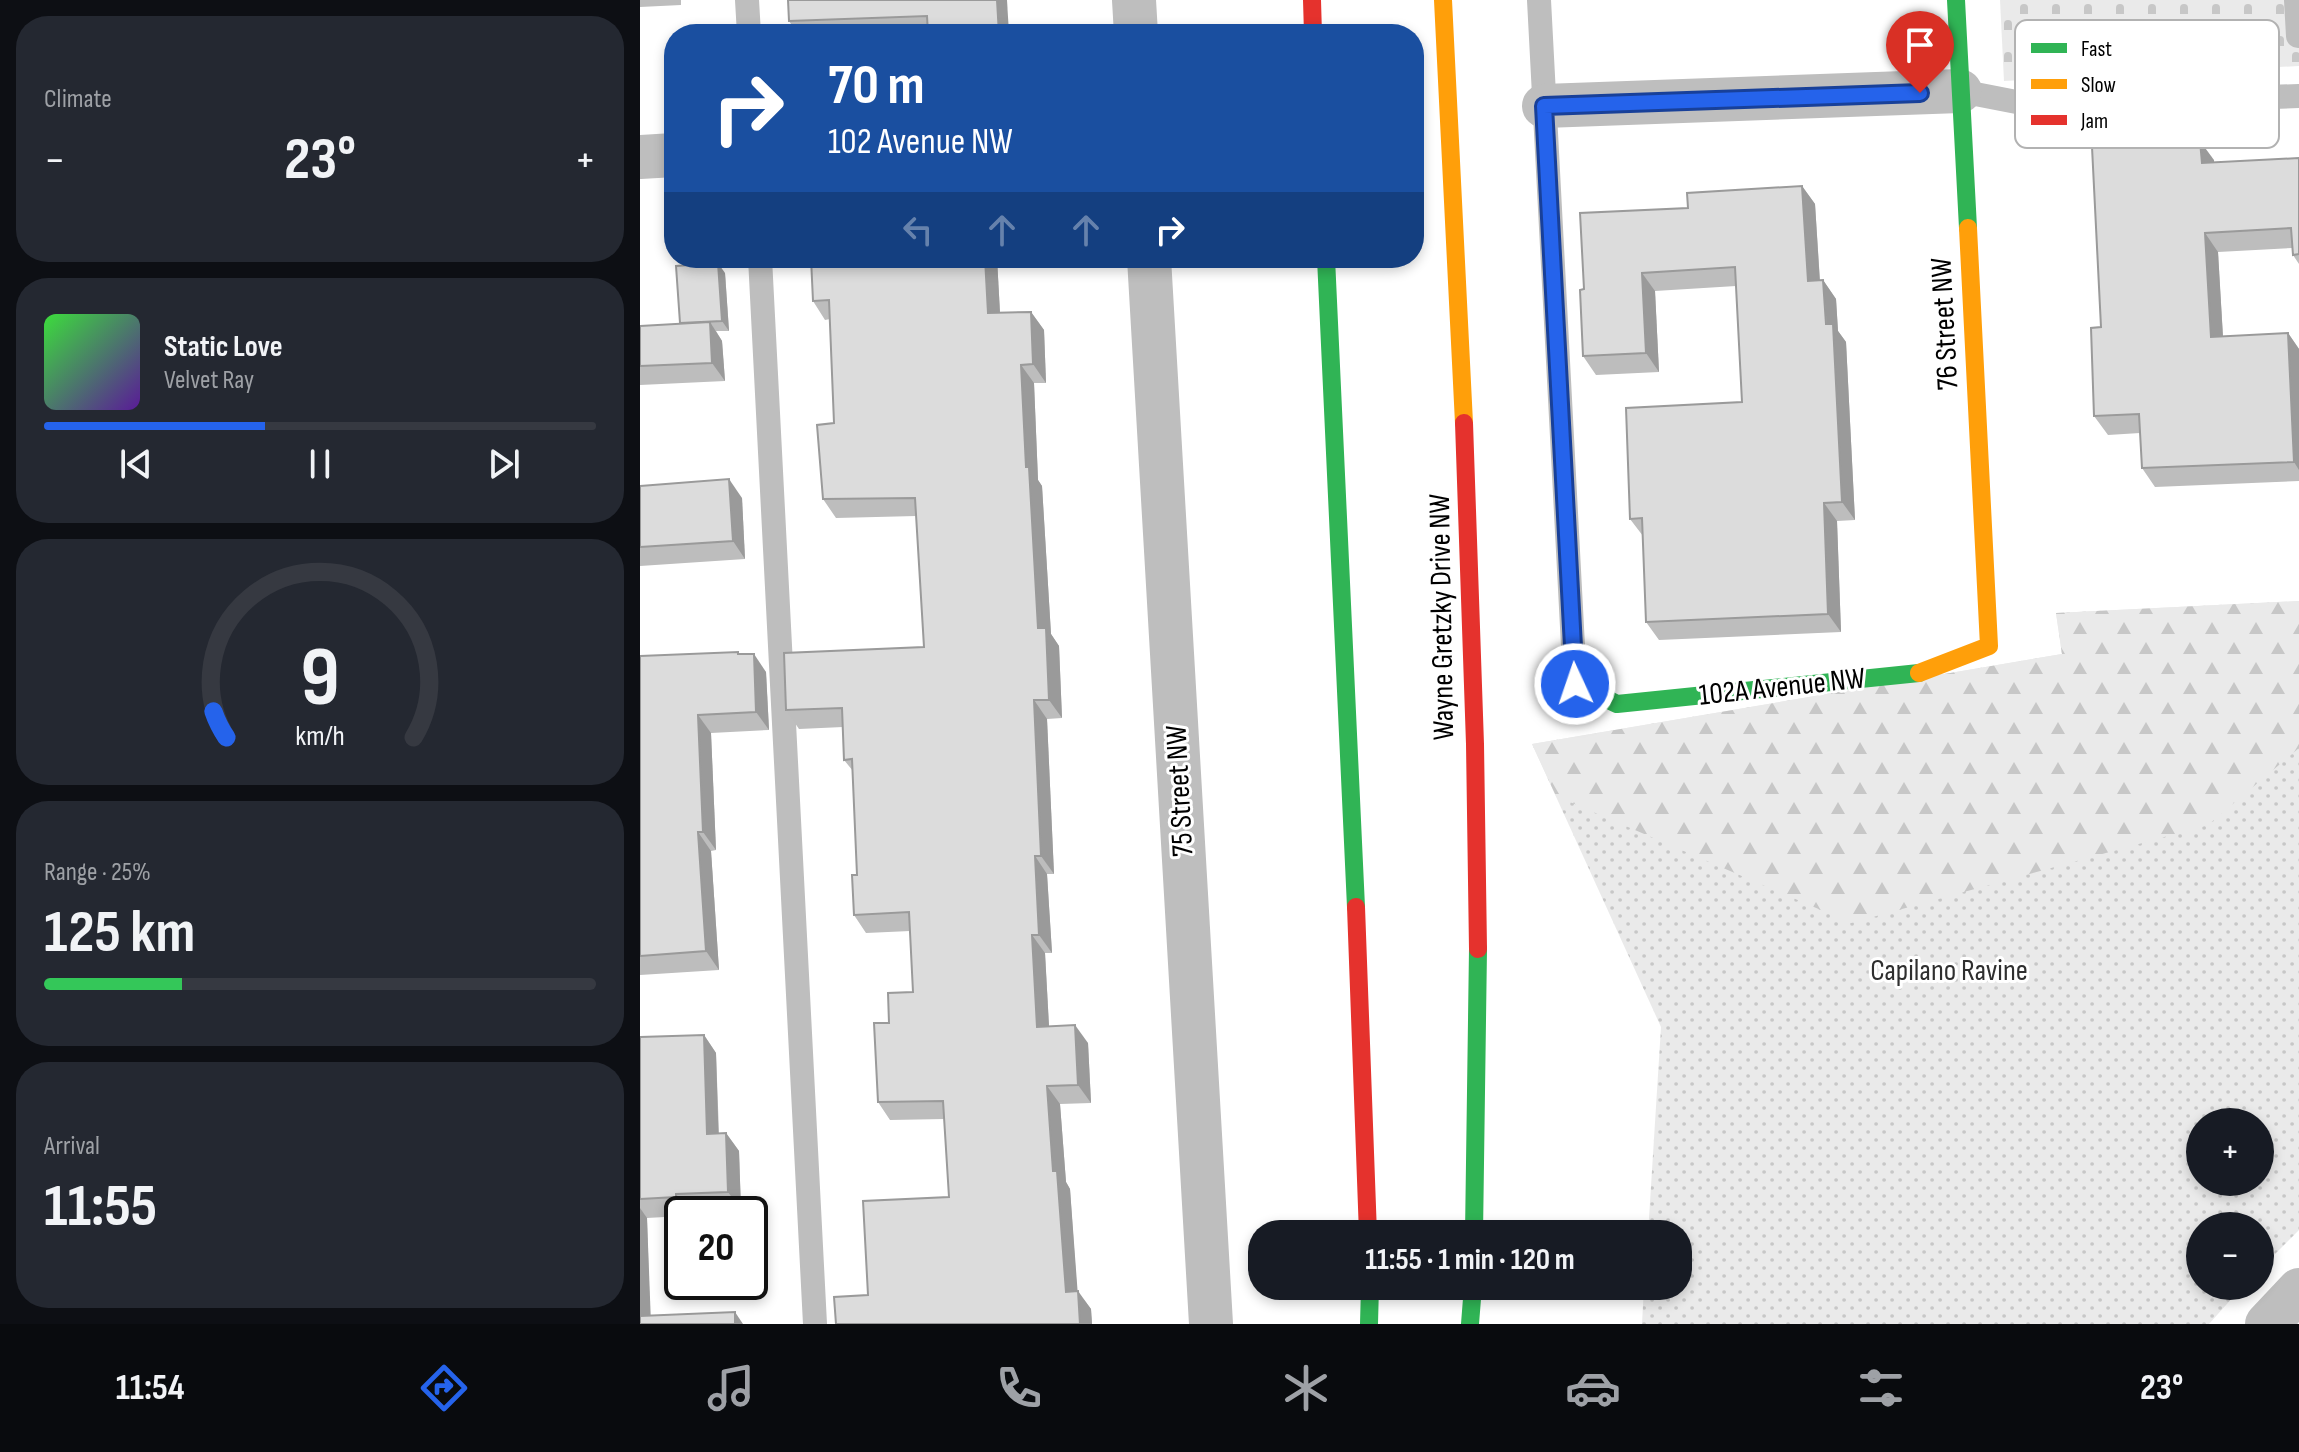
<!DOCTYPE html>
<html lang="en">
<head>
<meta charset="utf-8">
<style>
  body { margin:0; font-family:"Sofia Sans Condensed",sans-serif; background:#242831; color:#f1f3f6; height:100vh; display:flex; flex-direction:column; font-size:30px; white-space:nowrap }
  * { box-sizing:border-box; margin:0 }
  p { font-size:26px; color:#9ea1a6 }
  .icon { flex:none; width:44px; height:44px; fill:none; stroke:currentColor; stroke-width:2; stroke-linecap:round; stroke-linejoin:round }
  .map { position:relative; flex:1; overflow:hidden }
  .details { display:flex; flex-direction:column; gap:16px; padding:16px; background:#0d0f14; width:640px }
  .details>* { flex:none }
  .hud { position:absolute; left:24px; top:24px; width:760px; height:244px; border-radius:32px; box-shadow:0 4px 12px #0003; background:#1a4fa0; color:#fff; overflow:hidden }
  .tools { position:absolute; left:1546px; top:1108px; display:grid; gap:16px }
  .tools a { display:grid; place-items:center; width:88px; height:88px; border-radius:50%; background:#171b24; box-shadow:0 4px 12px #0003; font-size:40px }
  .speed { position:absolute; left:24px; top:1196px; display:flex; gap:16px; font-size:40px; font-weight:700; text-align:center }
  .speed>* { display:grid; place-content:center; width:104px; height:104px; border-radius:50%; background:#171b24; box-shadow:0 4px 12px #0003; line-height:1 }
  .speed .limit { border:4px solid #111; border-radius:12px; background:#fff; color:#111 }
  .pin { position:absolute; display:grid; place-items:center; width:68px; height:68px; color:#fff; margin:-82px -34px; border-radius:50% 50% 50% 0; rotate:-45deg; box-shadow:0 0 8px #0007 }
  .pin .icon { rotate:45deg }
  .me { position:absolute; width:88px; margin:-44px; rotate:357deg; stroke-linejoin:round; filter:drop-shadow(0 0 6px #0008) }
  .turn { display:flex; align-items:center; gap:28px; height:168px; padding:0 32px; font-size:36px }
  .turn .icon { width:104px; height:104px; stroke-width:2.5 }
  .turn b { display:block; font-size:56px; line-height:68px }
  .lanes { display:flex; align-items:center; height:76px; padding:0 32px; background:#0003; justify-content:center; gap:40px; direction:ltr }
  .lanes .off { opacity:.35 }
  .big { font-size:60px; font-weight:700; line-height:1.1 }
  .details .widget { flex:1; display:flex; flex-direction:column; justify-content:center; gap:12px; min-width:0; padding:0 28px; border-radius:32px; background:#242831 }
  .details .dial { align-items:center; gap:0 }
  .dial svg { height:208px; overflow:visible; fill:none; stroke:#363941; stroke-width:7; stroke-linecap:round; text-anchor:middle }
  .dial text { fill:#f1f3f6; stroke:none }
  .song { display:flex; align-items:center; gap:24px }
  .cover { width:96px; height:96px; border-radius:12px; background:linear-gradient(135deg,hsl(120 70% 55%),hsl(270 70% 35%)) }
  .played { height:8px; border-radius:4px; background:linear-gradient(90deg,#2563eb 40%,#363941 40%) }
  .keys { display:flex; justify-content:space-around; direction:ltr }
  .heat { display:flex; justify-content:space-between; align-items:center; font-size:44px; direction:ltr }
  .charge { height:12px; border-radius:6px; background:linear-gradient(90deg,#34c759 25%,#363941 0) }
  .trip { position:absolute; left:608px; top:1220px; width:444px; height:80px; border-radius:32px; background:#171b24; box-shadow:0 4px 12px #0003; font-weight:700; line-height:80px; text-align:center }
  .tabs { display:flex; height:128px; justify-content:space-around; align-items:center; background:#090b0e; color:#9ea1a6 }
  .tabs .icon { width:56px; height:56px }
  .tabs .active { color:#2563eb }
  .tabs b { font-size:36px; color:#f1f3f6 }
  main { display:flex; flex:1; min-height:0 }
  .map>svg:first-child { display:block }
  .grass { fill:url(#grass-dots); fill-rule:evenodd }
  .forest { fill:url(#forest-firs) }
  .cemetery { fill:url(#cemetery-stones) }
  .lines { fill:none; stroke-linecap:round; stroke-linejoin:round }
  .lane { stroke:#bebebe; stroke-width:24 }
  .street { stroke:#bebebe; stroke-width:44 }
  .fast { stroke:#30b455; stroke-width:18 }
  .slow { stroke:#ff9f0a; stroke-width:18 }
  .jam { stroke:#e5322d; stroke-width:18 }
  .wall { fill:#bdbdbd }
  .shaded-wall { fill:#9a9a9a }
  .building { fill:#dcdcdc; stroke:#9a9a9a; stroke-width:2 }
  .route-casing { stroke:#184099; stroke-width:20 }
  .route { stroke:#2563eb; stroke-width:14 }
  .labels { text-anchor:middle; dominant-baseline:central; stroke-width:6; stroke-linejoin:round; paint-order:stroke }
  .street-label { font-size:30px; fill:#000; stroke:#fff }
  .park-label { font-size:30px; fill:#2f2f2f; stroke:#fff }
  .key { fill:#fff; stroke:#b2b2b2; stroke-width:2 }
  .key-label { font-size:22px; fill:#000 }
</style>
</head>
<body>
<main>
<section class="details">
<div class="widget"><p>Climate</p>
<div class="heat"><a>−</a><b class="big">23°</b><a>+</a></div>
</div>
<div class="widget">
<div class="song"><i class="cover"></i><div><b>Static Love</b><p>Velvet Ray</p></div></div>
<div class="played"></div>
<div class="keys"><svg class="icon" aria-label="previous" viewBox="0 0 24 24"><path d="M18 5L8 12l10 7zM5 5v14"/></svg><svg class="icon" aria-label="pause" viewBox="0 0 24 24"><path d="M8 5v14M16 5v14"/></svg><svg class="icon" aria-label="next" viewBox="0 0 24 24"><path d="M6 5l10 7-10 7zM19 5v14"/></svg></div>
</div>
<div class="widget dial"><svg viewBox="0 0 100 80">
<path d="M14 69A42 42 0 1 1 86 69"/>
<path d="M14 69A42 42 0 0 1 9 59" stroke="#2563eb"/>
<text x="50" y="56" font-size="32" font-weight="700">9</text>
<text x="50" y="72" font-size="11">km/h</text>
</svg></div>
<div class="widget"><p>Range · 25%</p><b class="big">125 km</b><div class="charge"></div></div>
<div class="widget"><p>Arrival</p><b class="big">11:55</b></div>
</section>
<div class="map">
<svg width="1659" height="1324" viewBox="0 0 1659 1324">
  <defs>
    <pattern id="grass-dots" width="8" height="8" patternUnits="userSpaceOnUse" patternTransform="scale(2)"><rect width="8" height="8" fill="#eaeaea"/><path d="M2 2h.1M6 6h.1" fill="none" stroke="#c7c7c7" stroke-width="1.8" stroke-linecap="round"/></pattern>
    <pattern id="forest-firs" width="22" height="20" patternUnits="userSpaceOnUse" patternTransform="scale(2)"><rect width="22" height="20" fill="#eaeaea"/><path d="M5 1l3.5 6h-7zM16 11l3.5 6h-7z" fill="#c7c7c7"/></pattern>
    <pattern id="cemetery-stones" width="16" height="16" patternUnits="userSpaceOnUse" patternTransform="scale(2)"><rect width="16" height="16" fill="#eaeaea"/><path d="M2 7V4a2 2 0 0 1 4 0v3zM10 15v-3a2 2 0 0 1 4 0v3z" fill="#c7c7c7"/></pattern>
  </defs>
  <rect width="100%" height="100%" fill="#fff"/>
  <path class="grass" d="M1659 601V1230L1620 1269V1226H1560V1286H1603L1569 1324H1002L1004 1286H1038V1234H1008L1021 1027 892 744 1422 654 1416 613ZM1560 1122H1620V1182H1560Z"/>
  <path class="forest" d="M1659 601V748L1568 825 1211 923 916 796 892 744 1422 654 1416 613Z"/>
  <path class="cemetery" d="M1360 0H1659V66L1364 81Z"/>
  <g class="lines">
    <g class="lane">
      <path d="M107 0 109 34"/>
      <path d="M899 0 935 684"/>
      <path d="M1656 0 1658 36"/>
      <path d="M1320 91 1392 105 1659 96"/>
      <path d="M120 258 175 1324"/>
    </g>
    <g class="street">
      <path d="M494 0 496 34"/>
      <path d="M904 106 1320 91"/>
      <path d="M0 157 34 155"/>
      <path d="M509 258 571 1324"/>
      <path d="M1627 1324 1659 1290"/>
    </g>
    <g class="fast">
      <path d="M1316 0 1328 228"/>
      <path d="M686 258 716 907"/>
      <path d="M935 684 977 704 1279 673"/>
      <path d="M834 1234 838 949"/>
      <path d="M729 1324 730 1286"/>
      <path d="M830 1324 833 1286"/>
    </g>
    <g class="slow">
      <path d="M803 0 824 423"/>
      <path d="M1279 673 1349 646 1328 228"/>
    </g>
    <g class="jam">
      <path d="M672 0 673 34"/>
      <path d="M824 423 835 744 838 949"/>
      <path d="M716 907 728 1234"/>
    </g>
  </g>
  <g class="wall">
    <path d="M0 0H41V5L0 7Z"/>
    <path d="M367 0 287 32 242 34H158L149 21Z"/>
    <path d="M1659 158V264L1653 255 1652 248 1578 252 1583 336 1648 333 1659 349V481L1515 487 1502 468 1500 433 1468 435 1454 416 1574 160V162Z"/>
    <path d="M1162 186 1175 204 1180 281 1183 280 1196 299 1198 331 1206 342 1215 520 1197 521 1201 632 1019 640 1006 622 1003 536 990 519 1102 402 1096 286 1015 291 1019 372 956 375 943 356 944 289 1048 208Z"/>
    <path d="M357 258 360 313 391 312 404 330 406 383H394L398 480 402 486 411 634 419 646 422 718 407 719 414 874H407L412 953H405L409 1026 448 1043 451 1103 420 1104 426 1182 430 1189 437 1291 451 1309 452 1324H196L228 1295 309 1197 304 1119 250 1120 238 1102 249 1023 273 992 270 931 226 933 214 915 217 875 213 771 204 760 203 727 159 729 146 710 284 647 276 516 196 518 183 499 194 423 190 319 185 320 173 301Z"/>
    <path d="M85 273 89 331H76L82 341 85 381 0 385V326L40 324Z"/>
    <path d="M0 486 102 498 105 559 0 566Z"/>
    <path d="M99 654 126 672 129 730 71 733 76 850 71 851 79 970 0 975V656Z"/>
    <path d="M64 1035 76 1053 79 1133H86L99 1151 101 1210 49 1212V1214H42V1216L7 1218 10 1316 0 1324V1037Z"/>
  </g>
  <g class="shaded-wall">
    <path d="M357 0H367L369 34H359Z"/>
    <path d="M1560 141 1574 160 1575 181 1562 163Z"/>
    <path d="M1162 186 1175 204 1181 300 1168 281Z"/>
    <path d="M1565 233 1578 252 1584 355 1571 337Z"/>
    <path d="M345 258H357L361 332 348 313Z"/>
    <path d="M78 263 85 273 89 331 82 321Z"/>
    <path d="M1002 273 1015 291 1019 372 1006 353Z"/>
    <path d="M1183 280 1196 299 1198 331 1206 342 1215 520 1202 502Z"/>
    <path d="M391 312 404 330 406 383 393 364Z"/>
    <path d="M70 322 82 341 85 381 72 363Z"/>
    <path d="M1648 333 1659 349V470L1654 462Z"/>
    <path d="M381 365 394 383 398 480 402 486 411 634 419 646 422 718 409 700 398 628 386 467Z"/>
    <path d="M89 479 102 498 105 559 93 541Z"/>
    <path d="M1184 503 1197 521 1201 632 1188 614Z"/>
    <path d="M114 654 126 672 129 730 116 712Z"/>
    <path d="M394 700 407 719 414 874 401 856Z"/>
    <path d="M58 715 71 733 76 850 63 832Z"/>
    <path d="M58 832 71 851 79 970 66 951Z"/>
    <path d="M395 856 407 874 412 953 399 935Z"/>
    <path d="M392 935 405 953 410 1045 397 1027Z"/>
    <path d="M435 1025 448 1043 451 1103 438 1085Z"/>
    <path d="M64 1035 76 1053 79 1152 67 1134Z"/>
    <path d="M407 1086 420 1104 426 1182 430 1189 439 1310 426 1292 413 1171Z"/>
    <path d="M86 1133 99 1151 101 1210 88 1192Z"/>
    <path d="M36 1194 49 1212V1214L36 1197Z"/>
    <path d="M0 1208 7 1218 11 1324 0 1319Z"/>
    <path d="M438 1291 451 1309 452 1324H440Z"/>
    <path d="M95 1312 103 1324H95Z"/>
  </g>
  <g class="building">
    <path d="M148 0H357L359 34H288L287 16 149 21Z"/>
    <path d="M1560 141 1562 163 1659 158V254L1653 255 1651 228 1565 233 1571 337 1648 333 1654 462 1502 468 1499 414 1454 416 1451 328 1461 327 1452 147Z"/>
    <path d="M1162 186 1168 281 1183 280 1186 324H1193L1202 502 1184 503 1188 614 1006 622 1002 518 990 519 986 408 1102 402 1095 267 1002 273 1006 353 943 356 940 290 944 289 940 213 1048 208 1047 193Z"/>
    <path d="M171 258H345L348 313 391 312 393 364 381 365 386 467H389L398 628H406L409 700H394L401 856H395L399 935H392L397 1027 435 1025 438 1085 407 1086 413 1171H417L426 1292 438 1291 440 1324H196L194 1297 228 1295 223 1201 309 1197 303 1101 238 1102 234 1023H249L248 993 273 992 269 912 214 915 212 875H217L212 759 204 760 202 708 146 710 144 653 284 647 275 498 183 499 177 425 194 423 189 300 173 301Z"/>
    <path d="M78 263 82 321 40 323 36 266Z"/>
    <path d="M70 322 72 363 0 366V326Z"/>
    <path d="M89 479 93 541 0 547V486Z"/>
    <path d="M98 652V654H114L116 712 58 715 63 832H58L66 951 0 956V656Z"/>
    <path d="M64 1035 67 1134 86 1133 88 1192 36 1194V1197L0 1199V1037Z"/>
    <path d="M95 1312V1324H0V1316Z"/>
  </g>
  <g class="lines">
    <g class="route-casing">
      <path id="route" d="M935 684 904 106 1280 93"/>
    </g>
    <use href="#route" class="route"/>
  </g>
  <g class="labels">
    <g class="street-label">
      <text transform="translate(1305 324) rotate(-93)">76 Street NW</text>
      <text transform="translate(802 617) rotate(-91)">Wayne Gretzky Drive NW</text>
      <text transform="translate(1142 687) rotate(-6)">102A Avenue NW</text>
      <text transform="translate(540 791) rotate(-93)">75 Street NW</text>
    </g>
    <g class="park-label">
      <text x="1309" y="971">Capilano Ravine</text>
    </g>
  </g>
  <rect x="1375" y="20" width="264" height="128" rx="12" class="key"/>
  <rect x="1391" y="43" width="36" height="10" fill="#30b455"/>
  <rect x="1391" y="79" width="36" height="10" fill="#ff9f0a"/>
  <rect x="1391" y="115" width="36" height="10" fill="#e5322d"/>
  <g class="key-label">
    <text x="1441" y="56">Fast</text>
    <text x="1441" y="92">Slow</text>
    <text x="1441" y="128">Jam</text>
  </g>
</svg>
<div class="tools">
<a>+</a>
<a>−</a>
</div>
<div class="speed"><div class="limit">20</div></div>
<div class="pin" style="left:1280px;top:93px;background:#d93025"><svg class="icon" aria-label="arrive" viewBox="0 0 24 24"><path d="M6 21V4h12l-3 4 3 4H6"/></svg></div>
<svg class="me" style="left:935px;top:684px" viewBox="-20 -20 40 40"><circle r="17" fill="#2563eb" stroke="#fff" stroke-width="3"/><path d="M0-11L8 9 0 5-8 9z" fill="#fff"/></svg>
<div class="trip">11:55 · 1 min · 120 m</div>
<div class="hud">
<div class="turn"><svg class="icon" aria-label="right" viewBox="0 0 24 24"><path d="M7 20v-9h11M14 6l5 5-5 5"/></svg><div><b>70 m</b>102 Avenue NW</div></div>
<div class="lanes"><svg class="icon off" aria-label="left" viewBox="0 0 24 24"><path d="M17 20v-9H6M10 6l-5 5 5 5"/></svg><svg class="icon off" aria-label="ahead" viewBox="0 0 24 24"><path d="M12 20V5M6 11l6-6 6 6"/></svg><svg class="icon off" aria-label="ahead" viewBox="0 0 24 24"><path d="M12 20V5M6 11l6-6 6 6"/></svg><svg class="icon" aria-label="right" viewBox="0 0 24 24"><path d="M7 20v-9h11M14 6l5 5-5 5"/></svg></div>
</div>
</div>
</main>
<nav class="tabs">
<b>11:54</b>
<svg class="icon active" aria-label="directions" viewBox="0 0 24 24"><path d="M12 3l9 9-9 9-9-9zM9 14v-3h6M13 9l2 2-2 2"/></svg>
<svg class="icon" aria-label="music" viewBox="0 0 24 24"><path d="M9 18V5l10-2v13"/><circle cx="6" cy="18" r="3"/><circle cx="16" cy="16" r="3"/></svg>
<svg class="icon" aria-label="phone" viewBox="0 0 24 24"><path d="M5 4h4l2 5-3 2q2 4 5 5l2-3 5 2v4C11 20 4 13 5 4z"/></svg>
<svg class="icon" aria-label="climate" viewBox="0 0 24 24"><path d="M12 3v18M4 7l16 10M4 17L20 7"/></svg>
<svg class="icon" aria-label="car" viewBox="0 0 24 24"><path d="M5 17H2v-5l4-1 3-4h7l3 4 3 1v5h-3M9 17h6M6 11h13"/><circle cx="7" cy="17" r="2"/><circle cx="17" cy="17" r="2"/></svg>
<svg class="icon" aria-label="filters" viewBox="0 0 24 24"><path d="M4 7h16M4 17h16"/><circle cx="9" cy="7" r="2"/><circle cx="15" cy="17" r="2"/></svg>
<b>23°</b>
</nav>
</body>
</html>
